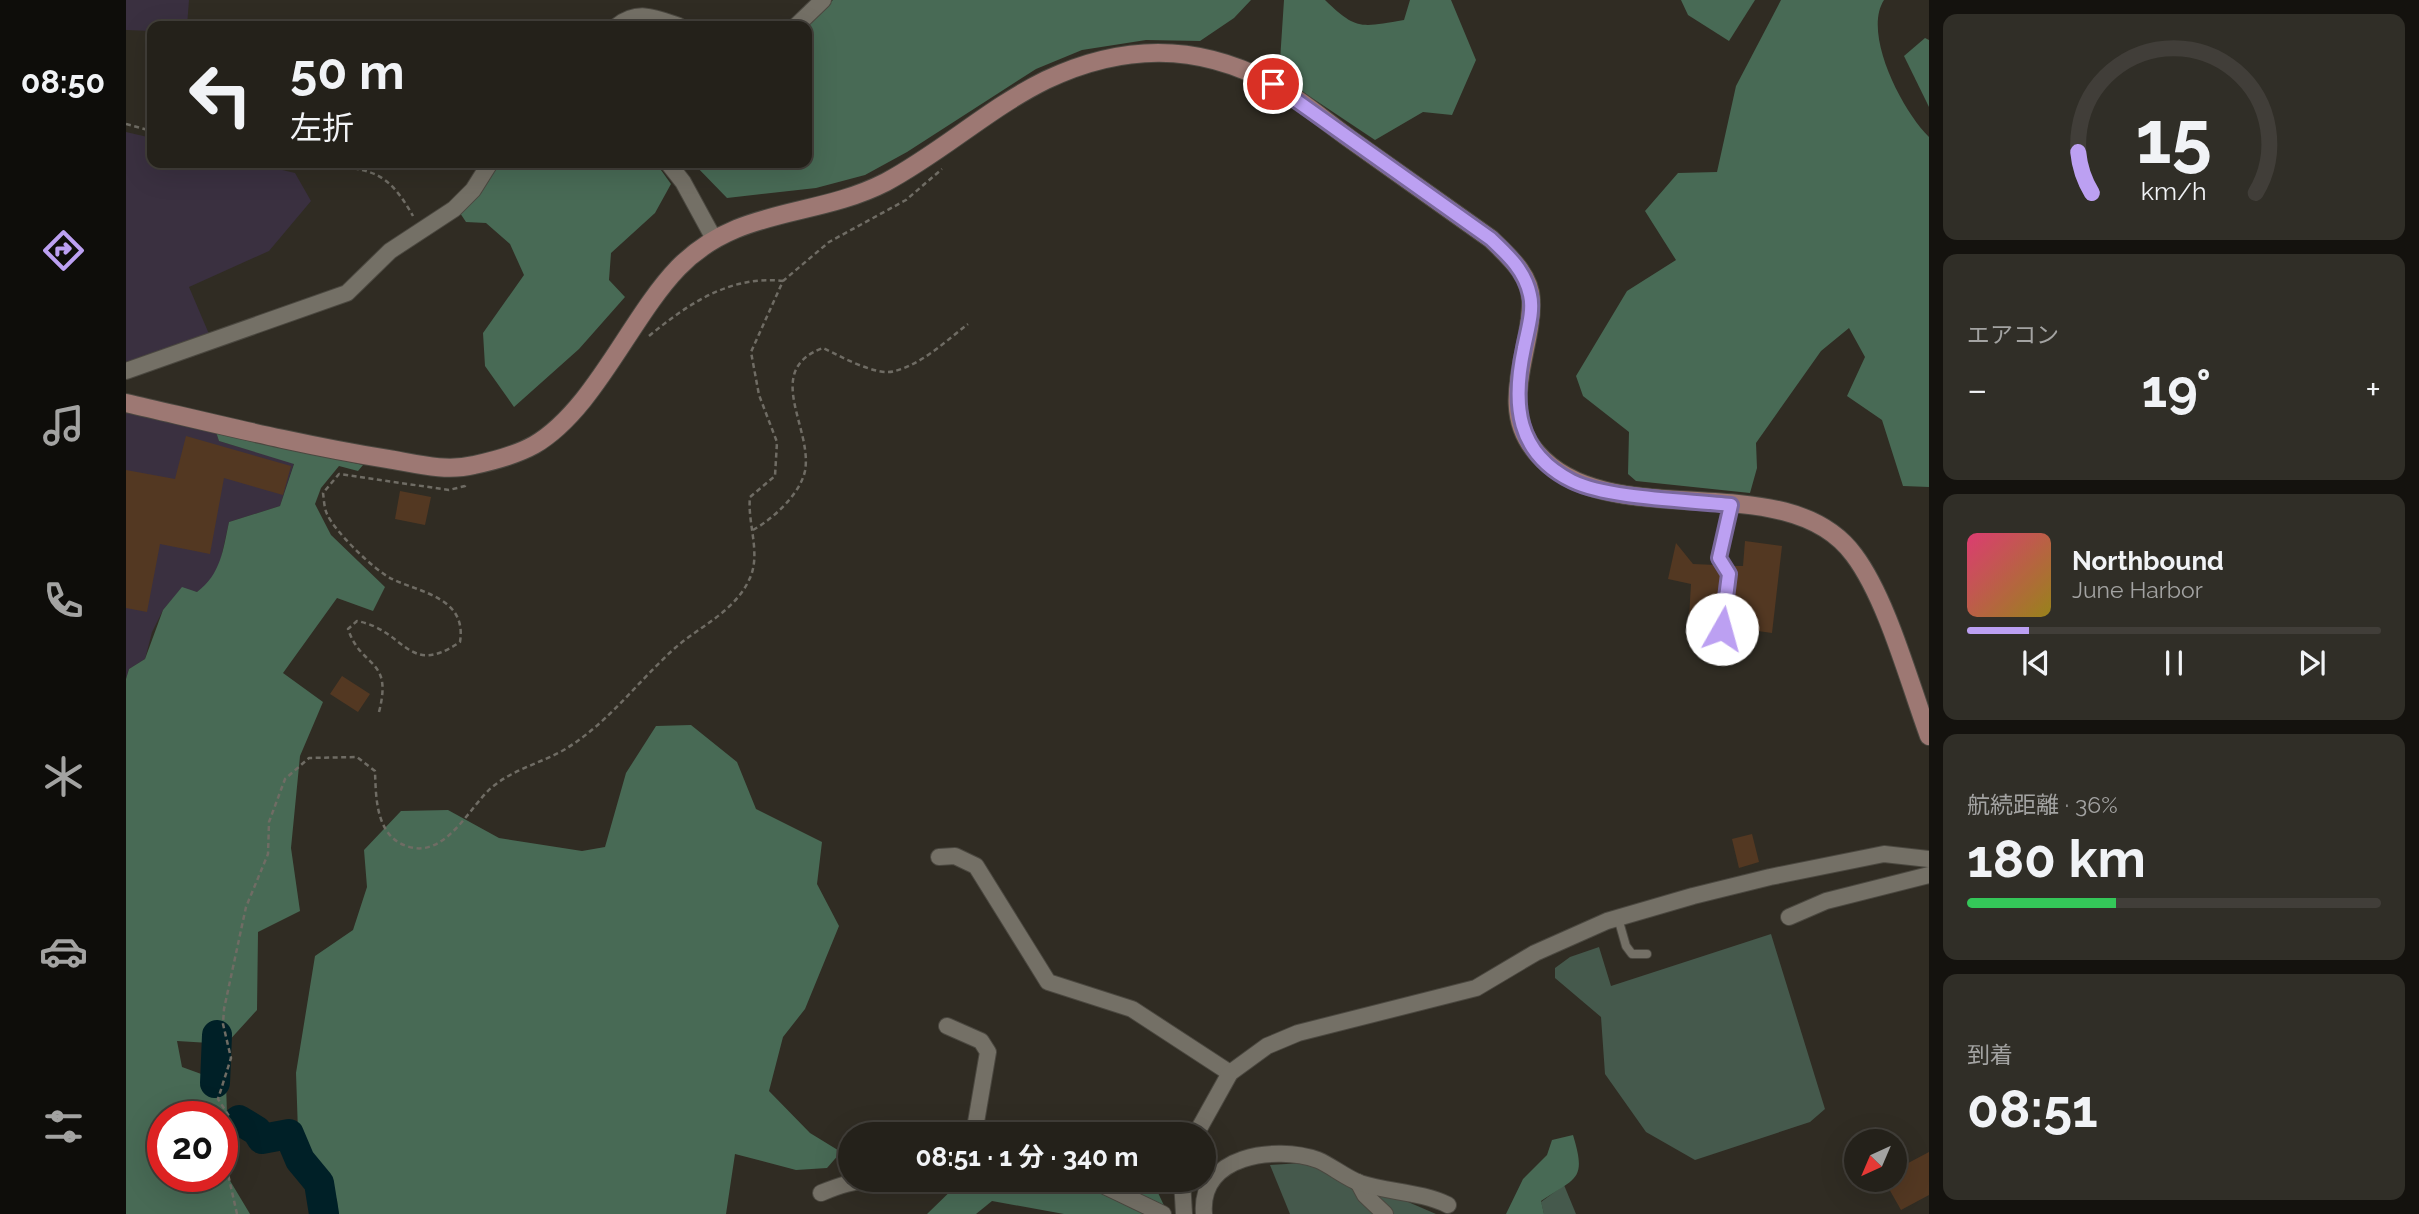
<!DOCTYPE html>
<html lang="ja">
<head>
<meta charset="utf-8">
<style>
  body { margin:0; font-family:Raleway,"Noto Sans JP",sans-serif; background:#302e27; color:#f1f3f6; height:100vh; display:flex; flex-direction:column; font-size:26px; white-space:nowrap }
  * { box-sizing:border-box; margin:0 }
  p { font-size:23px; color:#a3a3a2 }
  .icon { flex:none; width:38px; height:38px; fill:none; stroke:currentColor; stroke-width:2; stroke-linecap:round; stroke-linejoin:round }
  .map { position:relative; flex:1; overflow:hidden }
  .side { display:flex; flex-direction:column; gap:14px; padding:14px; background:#14120e; width:490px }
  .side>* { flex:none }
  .hud { position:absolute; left:21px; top:21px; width:665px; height:147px; border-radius:14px; box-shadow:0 7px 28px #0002,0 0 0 2px #413e39; background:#24211a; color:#f1f3f6; overflow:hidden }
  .needle { width:46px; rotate:224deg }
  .fabs { position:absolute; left:1718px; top:1129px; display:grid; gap:14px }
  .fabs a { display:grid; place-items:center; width:63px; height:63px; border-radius:50%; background:#24211a; box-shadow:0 7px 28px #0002,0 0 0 2px #413e39; font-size:35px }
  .speed { position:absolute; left:21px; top:1101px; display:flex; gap:14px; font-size:35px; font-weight:700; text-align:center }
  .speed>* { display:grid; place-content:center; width:91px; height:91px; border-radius:50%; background:#24211a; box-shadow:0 7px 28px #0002,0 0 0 2px #413e39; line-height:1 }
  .speed .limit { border:10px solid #d22; background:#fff; color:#111 }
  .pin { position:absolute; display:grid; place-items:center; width:60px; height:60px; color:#fff; margin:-30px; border:4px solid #fff; border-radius:50%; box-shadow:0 2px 7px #0007 }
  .me { position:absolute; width:77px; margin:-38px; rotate:7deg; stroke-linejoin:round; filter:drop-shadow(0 0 5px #0008) }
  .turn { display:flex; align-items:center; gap:24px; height:147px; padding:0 28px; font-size:32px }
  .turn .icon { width:91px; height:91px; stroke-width:2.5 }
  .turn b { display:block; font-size:49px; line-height:60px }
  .big { font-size:52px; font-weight:700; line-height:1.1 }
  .side .tile { flex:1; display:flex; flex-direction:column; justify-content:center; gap:10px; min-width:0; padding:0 24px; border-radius:14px; background:#302e27 }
  .side .dial { align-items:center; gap:0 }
  .dial svg { height:182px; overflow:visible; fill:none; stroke:#413e39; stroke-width:7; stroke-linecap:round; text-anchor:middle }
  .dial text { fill:#f1f3f6; stroke:none }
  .song { display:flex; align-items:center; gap:21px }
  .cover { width:84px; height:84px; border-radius:10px; background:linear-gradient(135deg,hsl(340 70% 55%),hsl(50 70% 35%)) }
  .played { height:7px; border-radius:4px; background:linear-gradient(90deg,#bca0f2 15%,#413e39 15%) }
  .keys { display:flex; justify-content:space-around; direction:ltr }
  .heat { display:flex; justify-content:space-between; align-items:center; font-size:38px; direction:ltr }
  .charge { height:10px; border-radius:5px; background:linear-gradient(90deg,#34c759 36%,#413e39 0) }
  .trip { position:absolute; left:712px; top:1122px; width:378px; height:70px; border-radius:35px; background:#24211a; box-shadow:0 7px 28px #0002,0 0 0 2px #413e39; font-weight:700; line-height:70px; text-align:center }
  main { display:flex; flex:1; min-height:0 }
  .tab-bar { display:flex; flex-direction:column; width:126px; justify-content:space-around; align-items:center; background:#0e0d0a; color:#a3a3a2 }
  .tab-bar .icon { width:49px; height:49px }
  .tab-bar .active { color:#bca0f2 }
  .tab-bar b { font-size:32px; color:#f1f3f6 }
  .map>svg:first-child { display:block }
  .industrial { fill:#3a3040 }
  .green { fill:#45594c }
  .forest { fill:#486a55; fill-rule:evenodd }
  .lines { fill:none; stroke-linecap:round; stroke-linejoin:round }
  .river { stroke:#002027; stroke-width:30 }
  .building { fill:#533822 }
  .lane-casing { stroke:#4b4840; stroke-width:10 }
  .street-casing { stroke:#4b4840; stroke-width:18 }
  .secondary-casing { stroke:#4b4840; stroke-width:20 }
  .path { stroke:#6f6c64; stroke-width:2.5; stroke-dasharray:5 3.5; stroke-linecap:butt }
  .lane { stroke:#747066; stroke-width:8 }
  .street { stroke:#747066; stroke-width:16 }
  .secondary { stroke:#9d7873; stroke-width:18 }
  .route-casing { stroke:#7a689d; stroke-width:18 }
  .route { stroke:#bca0f2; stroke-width:12 }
</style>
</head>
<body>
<main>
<nav class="tab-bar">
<b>08:50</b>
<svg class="icon active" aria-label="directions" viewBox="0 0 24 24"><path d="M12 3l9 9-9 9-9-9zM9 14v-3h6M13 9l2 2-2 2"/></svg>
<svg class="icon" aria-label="music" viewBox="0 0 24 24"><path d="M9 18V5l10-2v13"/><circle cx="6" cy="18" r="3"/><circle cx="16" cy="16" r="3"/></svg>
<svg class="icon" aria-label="phone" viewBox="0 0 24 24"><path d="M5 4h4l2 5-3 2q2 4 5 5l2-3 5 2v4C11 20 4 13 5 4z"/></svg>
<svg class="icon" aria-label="climate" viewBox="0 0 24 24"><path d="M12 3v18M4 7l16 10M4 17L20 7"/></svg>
<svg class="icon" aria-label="car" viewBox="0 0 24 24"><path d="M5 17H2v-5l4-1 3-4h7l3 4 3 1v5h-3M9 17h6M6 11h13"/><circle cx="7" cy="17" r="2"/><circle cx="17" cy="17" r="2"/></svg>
<svg class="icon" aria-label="filters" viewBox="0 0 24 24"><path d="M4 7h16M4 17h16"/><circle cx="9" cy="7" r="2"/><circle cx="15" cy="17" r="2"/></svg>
</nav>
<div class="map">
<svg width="1803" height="1214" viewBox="0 0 1803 1214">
  <rect width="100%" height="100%" fill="#302c23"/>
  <g class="industrial">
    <path d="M0 0H63L61 26H26V31L0 30Z"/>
    <path d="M0 132 26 138V163H127L169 173 185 201 143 251 63 287 83 334 0 366Z"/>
    <path d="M0 412 90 432 93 441 168 463 154 506 103 522 94 563 86 581 71 592 56 588 37 610 26 632 19 659 3 669 0 679Z"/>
  </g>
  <g class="green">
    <path d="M1645 934 1699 1109 1684 1122 1569 1160 1520 1132 1479 1074 1475 1017 1429 978V968L1444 957 1473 947 1485 986Z"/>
    <path d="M1176 1163 1238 1183 1310 1214H1164L1144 1165Z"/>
    <path d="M1438 1185 1450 1214H1418L1415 1202Z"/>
  </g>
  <g class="forest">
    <path d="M707 0H1125L1108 18 1074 41 1020 40 956 50 910 69 781 152 739 175 690 188 601 198 567 163H681L679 26Z"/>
    <path d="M1158 0H1199C1231 31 1235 27 1278 20L1284 0H1325L1350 60 1326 115 1297 112 1249 140 1153 76Z"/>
    <path d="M1555 0H1629L1603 41 1562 15Z"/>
    <path d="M1655 0H1758C1736 34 1777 112 1803 137V487L1777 486 1756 420 1721 396 1739 357 1723 328 1695 351 1630 443 1631 468 1624 493 1510 481 1502 474 1503 432 1457 396 1450 376 1501 291 1550 260 1519 211 1552 173 1591 172 1610 86Z"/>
    <path d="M1799 38 1803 40V107L1778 56Z"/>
    <path d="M370 163H530L545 184 529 213 485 253 483 280 499 297 453 349 388 407 359 366 357 333 398 275 384 244 360 223 340 222 332 210Z"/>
    <path d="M90 432 237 465 232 471 213 466 195 488 189 504 205 535 259 587 247 611 211 598 157 673 197 702 174 756 165 848 174 911 132 932 131 1010 100 1044 51 1041 56 1067 100 1083 103 1179 124 1214H0V679L3 669 19 659 37 610 56 587 71 592C95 574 97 550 103 522L154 506 168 464 93 441ZM37 1116H96V1176H37Z"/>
    <path d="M565 725 611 762 630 809 696 842 691 884 713 926 679 1009 657 1037 643 1091 684 1133 715 1152 701 1168 670 1170 609 1154 600 1214H212L211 1200 172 1132 170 1073 189 956 227 930 241 887 238 850 275 811 322 810 373 838 456 851 479 847 500 773 530 726Z"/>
    <path d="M1447 1135C1461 1181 1450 1177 1415 1201L1418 1214H1380L1397 1179 1421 1155 1426 1140Z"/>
    <path d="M836 1180H1026L1042 1214H938L866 1201 850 1214H801Z"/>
  </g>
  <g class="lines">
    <g class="river">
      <path d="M89 1083 91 1035"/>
      <path d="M113 1120 131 1131 136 1139 163 1134 174 1160 193 1183 198 1214"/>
    </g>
  </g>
  <g class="building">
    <path d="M60 436 165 466 157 495 98 478 84 554 34 544 21 612 0 608V470L49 479Z"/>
    <path d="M274 491 305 497 299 525 269 519Z"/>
    <path d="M1619 541 1656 546 1646 633 1618 629 1614 655 1584 648 1590 620 1563 618 1565 584 1542 579 1550 543 1567 564 1590 565 1596 575 1589 629 1593 635H1599L1603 630 1610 575 1605 566H1617Z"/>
    <path d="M216 676 244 694 232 712 204 694Z"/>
    <path d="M1626 834 1633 862 1613 868 1606 839Z"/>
    <path d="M1803 1152V1195L1775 1210 1758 1180H1769V1170Z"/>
  </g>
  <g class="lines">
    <g class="lane-casing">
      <g id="lane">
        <path d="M1596 629 1603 574 1593 558 1605 505"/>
        <path d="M1492 918 1500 946 1506 954H1521"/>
      </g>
    </g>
    <g class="street-casing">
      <g id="street">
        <path d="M491 26C512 9 530 18 553 26"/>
        <path d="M670 26 697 0"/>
        <path d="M542 163 557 182 587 237"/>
        <path d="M0 371 221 293 264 251 328 209 347 190 364 163"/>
        <path d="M813 857 829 856 850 866 922 982 1006 1009 1104 1073"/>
        <path d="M1663 917 1700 901 1803 875"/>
        <path d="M821 1026 855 1041 862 1052 848 1134"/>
        <path d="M1070 1134 1104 1073 1141 1046 1172 1033 1350 988 1409 953 1481 921 1567 896 1644 877 1758 854 1803 859"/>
        <path d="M966 1180 1037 1214"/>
        <path d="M1056 1180 1058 1214"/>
        <path d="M1232 1182 1239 1195 1259 1214"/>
        <path d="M695 1193C712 1186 729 1180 749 1180 770 1181 783 1190 803 1180"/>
        <path d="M1078 1214C1073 1155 1149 1145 1192 1160 1206 1166 1220 1178 1234 1183 1262 1192 1296 1192 1322 1205"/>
      </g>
    </g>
    <g class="secondary-casing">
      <path id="secondary" d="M0 403C87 423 174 445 262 459 291 464 320 472 348 465 367 461 390 455 408 445 468 410 504 318 552 268 612 206 688 219 760 182 816 152 863 108 920 80 996 44 1071 42 1147 84 1174 99 1199 121 1224 139 1271 172 1318 206 1365 239 1382 256 1404 274 1405 300 1407 351 1370 407 1411 453 1484 537 1661 463 1728 555 1761 599 1783 682 1803 736"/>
    </g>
    <g class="path">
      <path d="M0 124 26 131"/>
      <path d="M194 163C245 171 260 168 287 216"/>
      <path d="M523 336C562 304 604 275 657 281"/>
      <path d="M627 530C647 519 674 494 679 471 687 428 636 370 697 348 714 356 751 377 769 371 796 364 820 341 842 324"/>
      <path d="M253 712C267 657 236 670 222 629L231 621C280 630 281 678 334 642 341 598 296 593 266 579 248 570 209 532 201 514 198 508 198 499 197 493L213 474 323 490 339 486 340 483"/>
      <path d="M111 1214 102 1174 111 1151 103 1116 92 1099 105 1058 97 1024 98 1009 120 907 142 854 143 822 159 779 183 758 231 757 249 771C250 801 250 841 288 848 322 853 344 807 365 788 386 770 412 764 436 751 481 725 511 682 549 648 574 626 608 612 623 580 636 555 621 523 624 497L649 476 651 442 633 395 625 352 657 281 703 242 780 200 816 169"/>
    </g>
    <use href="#lane" class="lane"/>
    <use href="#street" class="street"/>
    <use href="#secondary" class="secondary"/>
  </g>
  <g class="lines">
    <g class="route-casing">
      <path id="route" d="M1147 84 1365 239C1383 256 1399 271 1404 295 1408 311 1401 332 1398 348 1386 404 1390 453 1446 481 1483 499 1562 500 1605 505L1593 558 1603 574 1596 629"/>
    </g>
    <use href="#route" class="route"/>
  </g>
</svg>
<div class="fabs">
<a><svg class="needle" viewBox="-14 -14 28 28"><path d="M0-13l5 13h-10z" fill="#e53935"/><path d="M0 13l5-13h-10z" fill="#a3a3a2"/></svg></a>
</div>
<div class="speed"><div class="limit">20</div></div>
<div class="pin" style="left:1147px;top:84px;background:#d93025"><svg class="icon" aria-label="arrive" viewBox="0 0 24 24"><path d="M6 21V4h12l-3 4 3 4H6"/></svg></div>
<svg class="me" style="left:1596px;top:629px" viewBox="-20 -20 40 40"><circle r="19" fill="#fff"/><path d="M0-13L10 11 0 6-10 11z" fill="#bca0f2"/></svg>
<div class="trip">08:51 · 1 分 · 340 m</div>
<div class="hud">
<div class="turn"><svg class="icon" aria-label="left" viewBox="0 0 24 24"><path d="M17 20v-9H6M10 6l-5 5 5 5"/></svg><div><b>50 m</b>左折</div></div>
</div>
</div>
<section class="side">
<div class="tile dial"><svg viewBox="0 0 100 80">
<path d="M14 69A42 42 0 1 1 86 69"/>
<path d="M14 69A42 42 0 0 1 8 51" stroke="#bca0f2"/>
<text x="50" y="56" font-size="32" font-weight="700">15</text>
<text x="50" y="72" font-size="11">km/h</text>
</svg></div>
<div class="tile"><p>エアコン</p>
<div class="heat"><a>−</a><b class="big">19°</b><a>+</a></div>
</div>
<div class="tile">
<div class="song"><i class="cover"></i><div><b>Northbound</b><p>June Harbor</p></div></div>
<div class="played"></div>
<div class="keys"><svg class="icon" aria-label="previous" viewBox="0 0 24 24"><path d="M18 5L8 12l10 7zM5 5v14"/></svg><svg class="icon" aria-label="pause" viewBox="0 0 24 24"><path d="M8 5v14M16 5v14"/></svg><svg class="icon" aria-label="next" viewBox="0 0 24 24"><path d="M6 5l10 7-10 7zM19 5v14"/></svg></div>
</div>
<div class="tile"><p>航続距離 · 36%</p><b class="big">180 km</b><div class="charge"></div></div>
<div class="tile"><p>到着</p><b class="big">08:51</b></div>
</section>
</main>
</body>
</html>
